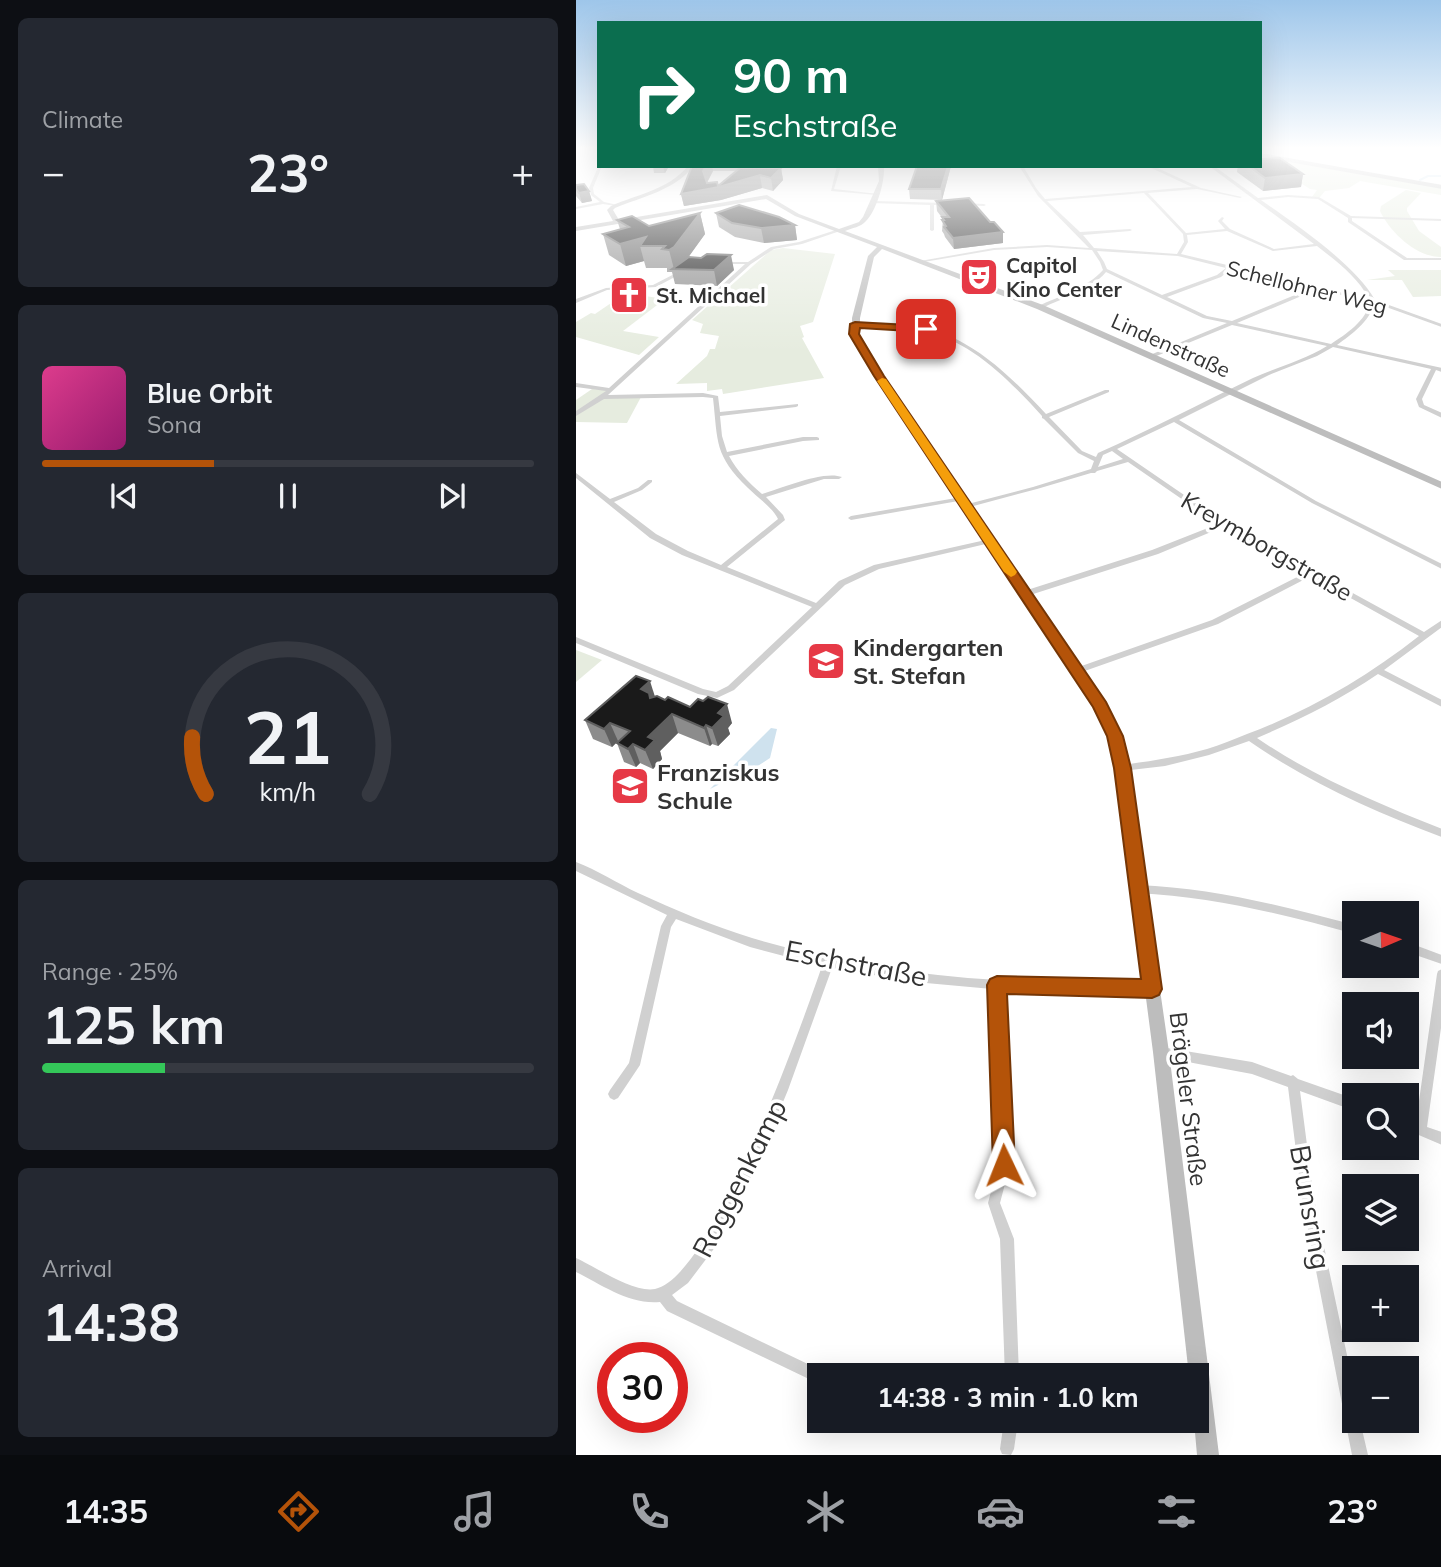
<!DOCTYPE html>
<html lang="en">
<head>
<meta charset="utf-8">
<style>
  body { margin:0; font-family:Mulish,sans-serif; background:#242831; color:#f1f3f6; height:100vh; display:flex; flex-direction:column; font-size:26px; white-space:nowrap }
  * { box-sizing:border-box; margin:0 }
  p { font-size:23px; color:#9ea1a6 }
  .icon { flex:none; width:38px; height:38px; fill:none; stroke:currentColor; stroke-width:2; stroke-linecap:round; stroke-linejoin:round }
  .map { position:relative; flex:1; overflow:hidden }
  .panel { display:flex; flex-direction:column; gap:18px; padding:18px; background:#0d0f14; width:576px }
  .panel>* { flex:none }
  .hud { position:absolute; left:21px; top:21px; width:665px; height:147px; border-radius:0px; box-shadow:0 7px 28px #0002; background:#0b6e4f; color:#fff; overflow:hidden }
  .needle { width:46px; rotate:88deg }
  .fabs { position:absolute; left:766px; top:901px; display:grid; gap:14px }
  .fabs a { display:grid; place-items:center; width:77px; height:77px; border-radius:0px; background:#171b24; box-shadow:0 7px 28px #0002; font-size:35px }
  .speed { position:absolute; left:21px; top:1342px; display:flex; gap:14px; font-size:35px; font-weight:700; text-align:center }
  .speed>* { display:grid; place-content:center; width:91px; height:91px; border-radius:50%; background:#171b24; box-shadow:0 7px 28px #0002; line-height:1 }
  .speed .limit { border:10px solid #d22; background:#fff; color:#111 }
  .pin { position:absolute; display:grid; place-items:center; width:60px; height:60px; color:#fff; margin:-30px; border-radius:14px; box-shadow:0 4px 10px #0006 }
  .me { position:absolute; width:77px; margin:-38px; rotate:358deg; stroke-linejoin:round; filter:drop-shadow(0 0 5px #0008) }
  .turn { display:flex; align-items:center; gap:24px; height:147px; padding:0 21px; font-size:32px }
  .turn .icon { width:91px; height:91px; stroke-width:2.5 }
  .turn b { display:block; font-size:49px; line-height:60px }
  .big { font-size:52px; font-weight:700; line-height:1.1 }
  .panel .card { flex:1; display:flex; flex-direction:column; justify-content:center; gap:10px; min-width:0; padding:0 24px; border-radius:10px; background:#242831 }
  .panel .dial { align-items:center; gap:0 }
  .dial svg { height:182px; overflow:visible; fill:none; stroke:#363941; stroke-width:7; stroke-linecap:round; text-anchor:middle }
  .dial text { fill:#f1f3f6; stroke:none }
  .song { display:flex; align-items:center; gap:21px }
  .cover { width:84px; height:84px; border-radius:10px; background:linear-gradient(135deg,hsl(330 70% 55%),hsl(320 70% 35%)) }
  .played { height:7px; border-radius:4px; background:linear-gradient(90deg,#b45309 35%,#363941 35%) }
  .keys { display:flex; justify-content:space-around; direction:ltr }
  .heat { display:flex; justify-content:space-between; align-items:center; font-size:38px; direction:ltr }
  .charge { height:10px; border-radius:5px; background:linear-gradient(90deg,#34c759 25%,#363941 0) }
  .trip { position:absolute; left:231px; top:1363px; width:402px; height:70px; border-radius:0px; background:#171b24; box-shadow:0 7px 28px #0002; font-weight:700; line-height:70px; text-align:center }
  .dock { display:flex; height:112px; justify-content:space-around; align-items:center; background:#090b0e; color:#9ea1a6 }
  .dock .icon { width:49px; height:49px }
  .dock .current { color:#b45309 }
  .dock b { font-size:32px; color:#f1f3f6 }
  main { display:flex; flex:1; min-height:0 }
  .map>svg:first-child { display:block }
  .green { fill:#e6ecdf }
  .water { fill:#cfe2ee }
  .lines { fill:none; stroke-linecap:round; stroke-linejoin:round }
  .stream { stroke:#cfe2ee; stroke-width:2 }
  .street { fill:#d0d0d0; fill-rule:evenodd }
  .secondary { fill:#bdbdbd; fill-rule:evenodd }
  .wall { fill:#8c8c8c; fill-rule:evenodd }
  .shaded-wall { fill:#5f5f5f }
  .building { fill:#1a1a1a; stroke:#5f5f5f; stroke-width:2 }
  .route { fill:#b45309; stroke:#753606; stroke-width:2 }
  .slow { fill:#f59e0b }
  .labels { text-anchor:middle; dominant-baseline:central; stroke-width:7; stroke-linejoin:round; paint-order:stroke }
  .far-poi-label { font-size:21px; font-weight:bold; fill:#333; stroke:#fff; text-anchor:start }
  .far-street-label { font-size:21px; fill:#333; stroke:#fff }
  .street-label { font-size:24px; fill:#333; stroke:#fff }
  .poi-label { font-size:24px; font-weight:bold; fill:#333; stroke:#fff; text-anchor:start }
  .near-street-label { font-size:28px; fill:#333; stroke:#fff }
</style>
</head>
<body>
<main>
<section class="panel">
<div class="card"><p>Climate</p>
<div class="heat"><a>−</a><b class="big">23°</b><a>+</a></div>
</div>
<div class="card">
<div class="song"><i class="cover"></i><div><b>Blue Orbit</b><p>Sona</p></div></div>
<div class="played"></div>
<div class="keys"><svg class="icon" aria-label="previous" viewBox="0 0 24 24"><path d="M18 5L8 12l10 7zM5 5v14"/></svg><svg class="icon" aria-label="pause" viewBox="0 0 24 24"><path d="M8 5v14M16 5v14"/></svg><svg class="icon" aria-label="next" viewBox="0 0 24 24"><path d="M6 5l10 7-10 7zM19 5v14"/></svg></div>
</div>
<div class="card dial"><svg viewBox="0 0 100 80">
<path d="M14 69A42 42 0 1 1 86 69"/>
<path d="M14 69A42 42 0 0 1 8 44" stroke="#b45309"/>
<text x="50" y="56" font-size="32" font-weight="700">21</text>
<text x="50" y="72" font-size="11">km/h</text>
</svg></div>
<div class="card"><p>Range · 25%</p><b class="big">125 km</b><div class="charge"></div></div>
<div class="card"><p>Arrival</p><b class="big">14:38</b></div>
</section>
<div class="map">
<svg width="866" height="1455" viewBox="0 0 866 1455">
  <rect width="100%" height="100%" fill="#fff"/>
  <g class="green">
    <path d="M684 157 865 188V195L784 181 773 188 749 191 744 197H736L741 190 734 189 720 180H692L730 175 684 166Z"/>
    <path d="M830 190 845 193 831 208V211L843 231 865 247V257C840 257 814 232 804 211L805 206Z"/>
    <path d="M207 248 259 254 237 322 224 326 228 337 226 338 248 378 147 394 146 389 131 391V383L100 384 131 356 134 349H139L143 336 124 333 127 324 116 320 195 250Z"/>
    <path d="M812 270H865V296L837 297 826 280H791L819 276Z"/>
    <path d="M69 296 89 299 47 331 83 337 63 355 0 337V322L15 313 19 314 38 301 57 304Z"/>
    <path d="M16 389 33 390 28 396 65 397 51 423 0 422V400Z"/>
    <path d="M0 650 26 660 0 682Z"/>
  </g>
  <path class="water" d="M195 728 201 729 194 758 171 773 150 775 142 785 134 789Z"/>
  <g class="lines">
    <path class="stream" d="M844 180 852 176H866"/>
    <g class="street">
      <path d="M23 165 26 166 17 188 18 194 28 202 42 205 40 206 27 204 0 209V207L24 202 15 195 13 188Z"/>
      <path d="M261 166H265L258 189 303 194 301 195 255 191Z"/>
      <path d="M443 166H447L460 188 469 199 616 187 571 166H577L625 188 666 197 664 198 621 189 572 193 610 233 649 229 642 221 646 217 648 218 646 221 654 229 698 249 738 244 633 166H638L682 198 712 195 743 197 775 216 866 219V221L776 218V221L831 258H866V260H828L772 222V218L742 199 712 197 685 200C719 224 779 264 799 300L866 324V327L799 303C793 322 776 334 761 345L866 368V372L860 370 846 399 848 405 866 413V418L843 407 840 399 855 369 757 347 741 356 693 375 603 420 740 501 866 564V569L736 503 598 422 541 449 649 523 848 632 866 620V627L808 670 866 700V707L802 674C764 700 723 720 681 738 738 777 801 803 866 829V837C798 812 732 782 673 741L633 755 589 766 546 771 543 770 541 768 543 766 546 765C575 761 603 757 631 749 644 745 658 739 671 734 733 711 791 677 843 636L735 576 642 624 503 673H497L496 671 497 669 636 620 729 573 647 527 582 554 451 596H445L444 594 445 592 576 550 642 524 552 462 521 471 519 473H515L461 489 390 508 388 507V505L457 487 515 469 518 461 502 453 468 419 466 418V416C432 379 395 340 344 330 323 325 301 326 279 327L277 326V324C368 314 412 352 470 414L529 390H533V392L473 417 506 451 520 457 522 453C574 430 625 403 677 378 702 367 728 360 751 346L656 325 578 357H574V355L651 323 627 318 530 272C514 291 487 298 466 308H462V306C484 296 511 288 527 270L524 262 516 250 471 247 418 250 342 263V261H344L418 248 471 245 513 248 462 196ZM568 193 607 234 608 242 601 254 518 248 507 235 554 231 556 230 554 229 504 232 471 201ZM651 231 697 251 741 246C760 261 782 277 793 299L605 254 612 242 611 235ZM521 251 602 256 650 268 641 275 586 295 531 269 528 262ZM655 269 736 288 656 321 631 316 591 297 645 277ZM742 289 794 302C790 321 770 334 755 344L661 323ZM536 451 547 459 522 467 527 455Z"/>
      <path d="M297 201 371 203 373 204 371 205H358V230L356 231 354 230V205L296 203Z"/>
      <path d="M389 203 408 204 410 205 408 206 388 205Z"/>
      <path d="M260 230 264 231 226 244 198 249 175 264 32 395 127 393 142 396 144 412 222 404V406L220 407 144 416 146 436 151 452 227 437H241L243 438V440L227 441 153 456C161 471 173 483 186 494 206 488 248 470 266 477L263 479H248L190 497 207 515 209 520 151 567 240 603 263 581 298 565 414 539 418 541 414 543 303 569 269 585 158 690 141 698 122 694 0 643V637L127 689 140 692 152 686 236 607 106 555 74 538 0 478V473L34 499 62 488 72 480H76V482L66 490 38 502 80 534 112 551 145 565 202 519C196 507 182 498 172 488 138 455 142 442 137 398L127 397 28 399 0 416V411L30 391 0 387V383L33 388 169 264H146V262H172L195 247 223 242Z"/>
      <path d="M106 270 110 271 80 287 31 290 0 303V299L30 288 77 285Z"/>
      <path d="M386 497 388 498V500L275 520 272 518 275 516Z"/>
      <path d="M0 862C21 870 41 883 62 893 99 910 137 926 176 938 256 962 338 975 422 980 473 983 525 980 576 984L580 985 582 989 580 993 576 994 538 992 427 990 434 1165 424 1203 438 1239 443 1376H429L424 1239 412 1203 422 1165 416 989 339 982 256 968 212 1090 187 1150 163 1203 137 1250 112 1283 96 1295 101 1301 236 1366H257L262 1368 264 1373 263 1376H243V1380H235L91 1311 84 1302C54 1305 26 1285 0 1272V1258C20 1267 57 1293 79 1289 137 1277 226 1024 246 966L174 947 100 919 95 927 64 1065 42 1098 38 1100 34 1098 32 1094 34 1090 53 1063 85 926 91 915 0 871Z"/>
      <path d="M562 885C637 888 707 906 779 925V934C707 914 637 897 562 893L558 892 557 889 558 886Z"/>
      <path d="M831 942 866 955V964L831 952Z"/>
      <path d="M866 969V1021L851 1127 866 1132V1145L831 1130V1118L840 1122 861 974 862 971Z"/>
      <path d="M585 1047 676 1062 715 1076 717 1075 722 1079 779 1099V1111L724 1091 738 1199 779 1393V1421H784L792 1455H776L726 1199 712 1087 676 1074 585 1057 581 1056 579 1052 581 1048Z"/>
      <path d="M428 1421H442L438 1449 435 1455 426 1454 424 1449Z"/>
    </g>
    <g class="secondary">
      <path d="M684 153 866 185V189L684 157Z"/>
      <path d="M112 166H118C97 191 68 196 39 208L37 210 43 220 191 195 223 214 263 229 283 222 287 217 303 181 302 166H308C309 181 301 210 290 221 285 227 276 228 269 231L467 305 866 482V489L461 309 306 249 298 257 284 318V340L528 703 545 736 552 768 593 1052 643 1455H621L618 1421H621V1376H613L577 1052 540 768 533 736 519 707 276 340V318L292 256 301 247 219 216 190 199 0 231V227L37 221 31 210 35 206C62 194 92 190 112 166Z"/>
    </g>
  </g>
  <g class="wall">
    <path d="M93 166 89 173H78L77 166Z"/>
    <path d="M114 166H194L192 168H205L207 180 197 191 186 188 145 200 108 206 105 194 115 170ZM137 171H160L142 186 131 183Z"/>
    <path d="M375 166 366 200 334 199 333 189Z"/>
    <path d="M662 166H684L727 174 725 187 687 191 661 172Z"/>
    <path d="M0 185 13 191 16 201 6 203 0 196Z"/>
    <path d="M360 201 414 222 427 232V243L378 249 369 237 368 234 366 231 367 219 361 211Z"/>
    <path d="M124 213 129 234 112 257 158 270 141 286 99 284 96 272H91V268H70L68 261 50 266 33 255 27 234 44 229 41 220 73 226Z"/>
    <path d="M140 213 219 225 221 240 188 243 159 237 143 227Z"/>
    <path d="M79 697 156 723 152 728 154 734 142 746 136 744 134 746 102 733 84 751 86 759 77 769 64 763 60 767 48 762 41 743 42 741 36 747 17 739 9 720Z"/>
  </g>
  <g class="shaded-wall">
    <path d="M93 166 89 173 87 167Z"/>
    <path d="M130 166H136L137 171 130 184 127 171Z"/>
    <path d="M372 166H375L366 200 365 189Z"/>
    <path d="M205 168 207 180 197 191 195 178Z"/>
    <path d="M727 174 725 187 687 191 689 178Z"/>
    <path d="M184 175 186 188 145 200 108 206 105 194Z"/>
    <path d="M13 191 16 201 6 203 3 193Z"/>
    <path d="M124 213 129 234 104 269H98L93 250Z"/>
    <path d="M219 225 221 240 188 243 185 228Z"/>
    <path d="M427 232V243L378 249 377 238Z"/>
    <path d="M70 237 64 246 68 261 50 266 44 244Z"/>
    <path d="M155 255 158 270 141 286 138 270Z"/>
    <path d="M74 681 80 700V712L65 689Z"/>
    <path d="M151 704 156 723 152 728 154 734 142 746 136 728 142 713Z"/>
    <path d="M96 714 102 733 84 751 86 759 77 769 69 750 72 737Z"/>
    <path d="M34 723 42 741 36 747 28 729Z"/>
    <path d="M130 725 136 744 134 746 128 728Z"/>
    <path d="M57 744 64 763 60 767 52 749Z"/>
  </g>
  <g class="building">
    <path d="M704 158 727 174 689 178 673 166H684V159Z"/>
    <path d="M116 166H130L127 171 131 183 141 182 142 186 164 168H205L195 178 184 175 143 187 105 194Z"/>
    <path d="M341 166H372L365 189H333Z"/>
    <path d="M8 184 13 191 3 193 0 189V185Z"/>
    <path d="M393 198 414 222H418L427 232 377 238 368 227 370 226 366 220H368L366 217H373L360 201Z"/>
    <path d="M163 205 203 217 219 225 185 228 156 223 140 213Z"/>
    <path d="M124 213 98 247 93 250 86 249 89 246H64L70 237 44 244 27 234 53 227 41 220 56 216 73 226Z"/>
    <path d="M131 254 155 255 138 270 96 269 113 257 125 258Z"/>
    <path d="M60 676 74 681 65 689 73 693 74 698 81 696 89 700 92 697 114 707 122 699 127 701 132 697 151 704 142 713 148 716 136 728 130 725 128 728 96 714 72 737 79 740 69 750 57 744 52 749 41 743 54 731 34 723 28 729 9 720Z"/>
  </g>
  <linearGradient id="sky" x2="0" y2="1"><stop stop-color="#9ec6ea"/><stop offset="0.42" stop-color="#fff"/><stop offset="1" stop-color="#fff" stop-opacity="0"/></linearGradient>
  <rect width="866" height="352" fill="url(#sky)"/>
  <path class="route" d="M279 322 350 326 354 329 350 332 284 328 283 334 308 376 530 702 547 736 555 768 586 989 583 995 576 998 431 994 439 1165 436 1173 428 1177 420 1173 417 1165 411 985 414 979 421 976 565 979 538 768 531 736 517 707 298 376 273 334 274 324Z"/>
  <path class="slow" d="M306 378 310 379 441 572 439 575 435 577 428 572 301 381Z"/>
  <defs>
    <g id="theatre-square" transform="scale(2.0125)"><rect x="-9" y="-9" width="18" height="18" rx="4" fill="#e63946" stroke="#fff"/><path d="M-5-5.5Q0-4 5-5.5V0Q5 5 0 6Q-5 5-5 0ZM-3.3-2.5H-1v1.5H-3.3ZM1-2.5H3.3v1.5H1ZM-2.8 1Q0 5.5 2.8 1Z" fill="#fff"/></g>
    <g id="church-square" transform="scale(2.0125)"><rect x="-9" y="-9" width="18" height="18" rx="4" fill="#e63946" stroke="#fff"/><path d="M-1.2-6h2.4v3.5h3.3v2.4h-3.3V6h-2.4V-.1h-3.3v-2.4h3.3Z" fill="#fff"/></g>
    <g id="school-square" transform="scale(2.0125)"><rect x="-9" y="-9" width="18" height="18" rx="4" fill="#e63946" stroke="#fff"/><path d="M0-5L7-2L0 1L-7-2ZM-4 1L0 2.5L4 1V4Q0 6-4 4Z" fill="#fff"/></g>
  </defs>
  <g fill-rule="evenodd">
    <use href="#theatre-square" x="403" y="277"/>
    <use href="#church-square" x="53" y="295"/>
    <use href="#school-square" x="250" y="661"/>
    <use href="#school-square" x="54" y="786"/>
  </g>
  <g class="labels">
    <g class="far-poi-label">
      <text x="430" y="265">Capitol<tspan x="430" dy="24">Kino Center</tspan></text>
      <text x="80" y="295">St. Michael</text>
    </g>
    <g class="far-street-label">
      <text transform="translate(731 287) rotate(14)">Schellohner Weg</text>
      <text transform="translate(595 345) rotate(24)">Lindenstraße</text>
    </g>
    <g class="street-label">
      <text transform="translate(691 546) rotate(30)">Kreymborgstraße</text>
      <text transform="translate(613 1099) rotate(83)">Brägeler Straße</text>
    </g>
    <g class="poi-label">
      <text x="277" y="647">Kindergarten<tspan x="277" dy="28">St. Stefan</tspan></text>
      <text x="81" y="772">Franziskus<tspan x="81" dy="28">Schule</tspan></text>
    </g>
    <g class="near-street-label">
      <text transform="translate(280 963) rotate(11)">Eschstraße</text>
      <text transform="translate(163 1178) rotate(-63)">Roggenkamp</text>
      <text transform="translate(735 1207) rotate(80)">Brunsring</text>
    </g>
  </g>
</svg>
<div class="fabs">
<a><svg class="needle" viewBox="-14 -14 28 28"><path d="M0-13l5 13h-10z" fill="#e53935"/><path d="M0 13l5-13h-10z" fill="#9ea1a6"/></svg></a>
<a><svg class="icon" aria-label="sound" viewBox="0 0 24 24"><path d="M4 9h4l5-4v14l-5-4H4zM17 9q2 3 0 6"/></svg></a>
<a><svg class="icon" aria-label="search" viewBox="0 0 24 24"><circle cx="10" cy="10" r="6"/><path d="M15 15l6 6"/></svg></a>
<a><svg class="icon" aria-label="layers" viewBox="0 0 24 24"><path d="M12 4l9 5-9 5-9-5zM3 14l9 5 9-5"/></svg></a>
<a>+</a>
<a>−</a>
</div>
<div class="speed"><div class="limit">30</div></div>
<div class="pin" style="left:350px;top:329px;background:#d93025"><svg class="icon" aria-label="arrive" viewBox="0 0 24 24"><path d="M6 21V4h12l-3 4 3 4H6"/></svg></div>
<svg class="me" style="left:428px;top:1165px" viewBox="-20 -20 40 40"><path d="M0-17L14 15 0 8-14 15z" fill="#b45309" stroke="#fff" stroke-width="4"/></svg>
<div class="trip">14:38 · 3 min · 1.0 km</div>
<div class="hud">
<div class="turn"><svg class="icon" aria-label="right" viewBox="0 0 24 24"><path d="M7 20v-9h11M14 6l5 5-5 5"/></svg><div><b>90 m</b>Eschstraße</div></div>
</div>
</div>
</main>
<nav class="dock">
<b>14:35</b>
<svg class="icon current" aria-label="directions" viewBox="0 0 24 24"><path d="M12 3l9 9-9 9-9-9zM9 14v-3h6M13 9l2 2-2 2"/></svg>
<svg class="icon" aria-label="music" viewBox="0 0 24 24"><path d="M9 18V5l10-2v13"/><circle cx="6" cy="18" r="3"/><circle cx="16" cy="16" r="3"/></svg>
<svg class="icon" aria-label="phone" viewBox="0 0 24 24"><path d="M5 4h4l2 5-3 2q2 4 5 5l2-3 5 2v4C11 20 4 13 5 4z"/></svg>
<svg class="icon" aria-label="climate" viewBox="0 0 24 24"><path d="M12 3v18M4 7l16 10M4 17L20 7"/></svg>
<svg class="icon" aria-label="car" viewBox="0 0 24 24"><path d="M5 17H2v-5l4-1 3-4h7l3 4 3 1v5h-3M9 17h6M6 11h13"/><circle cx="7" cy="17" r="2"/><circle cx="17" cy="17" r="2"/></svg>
<svg class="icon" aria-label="filters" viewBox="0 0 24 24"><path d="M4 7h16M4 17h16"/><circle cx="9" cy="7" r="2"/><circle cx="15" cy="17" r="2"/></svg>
<b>23°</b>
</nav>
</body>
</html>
